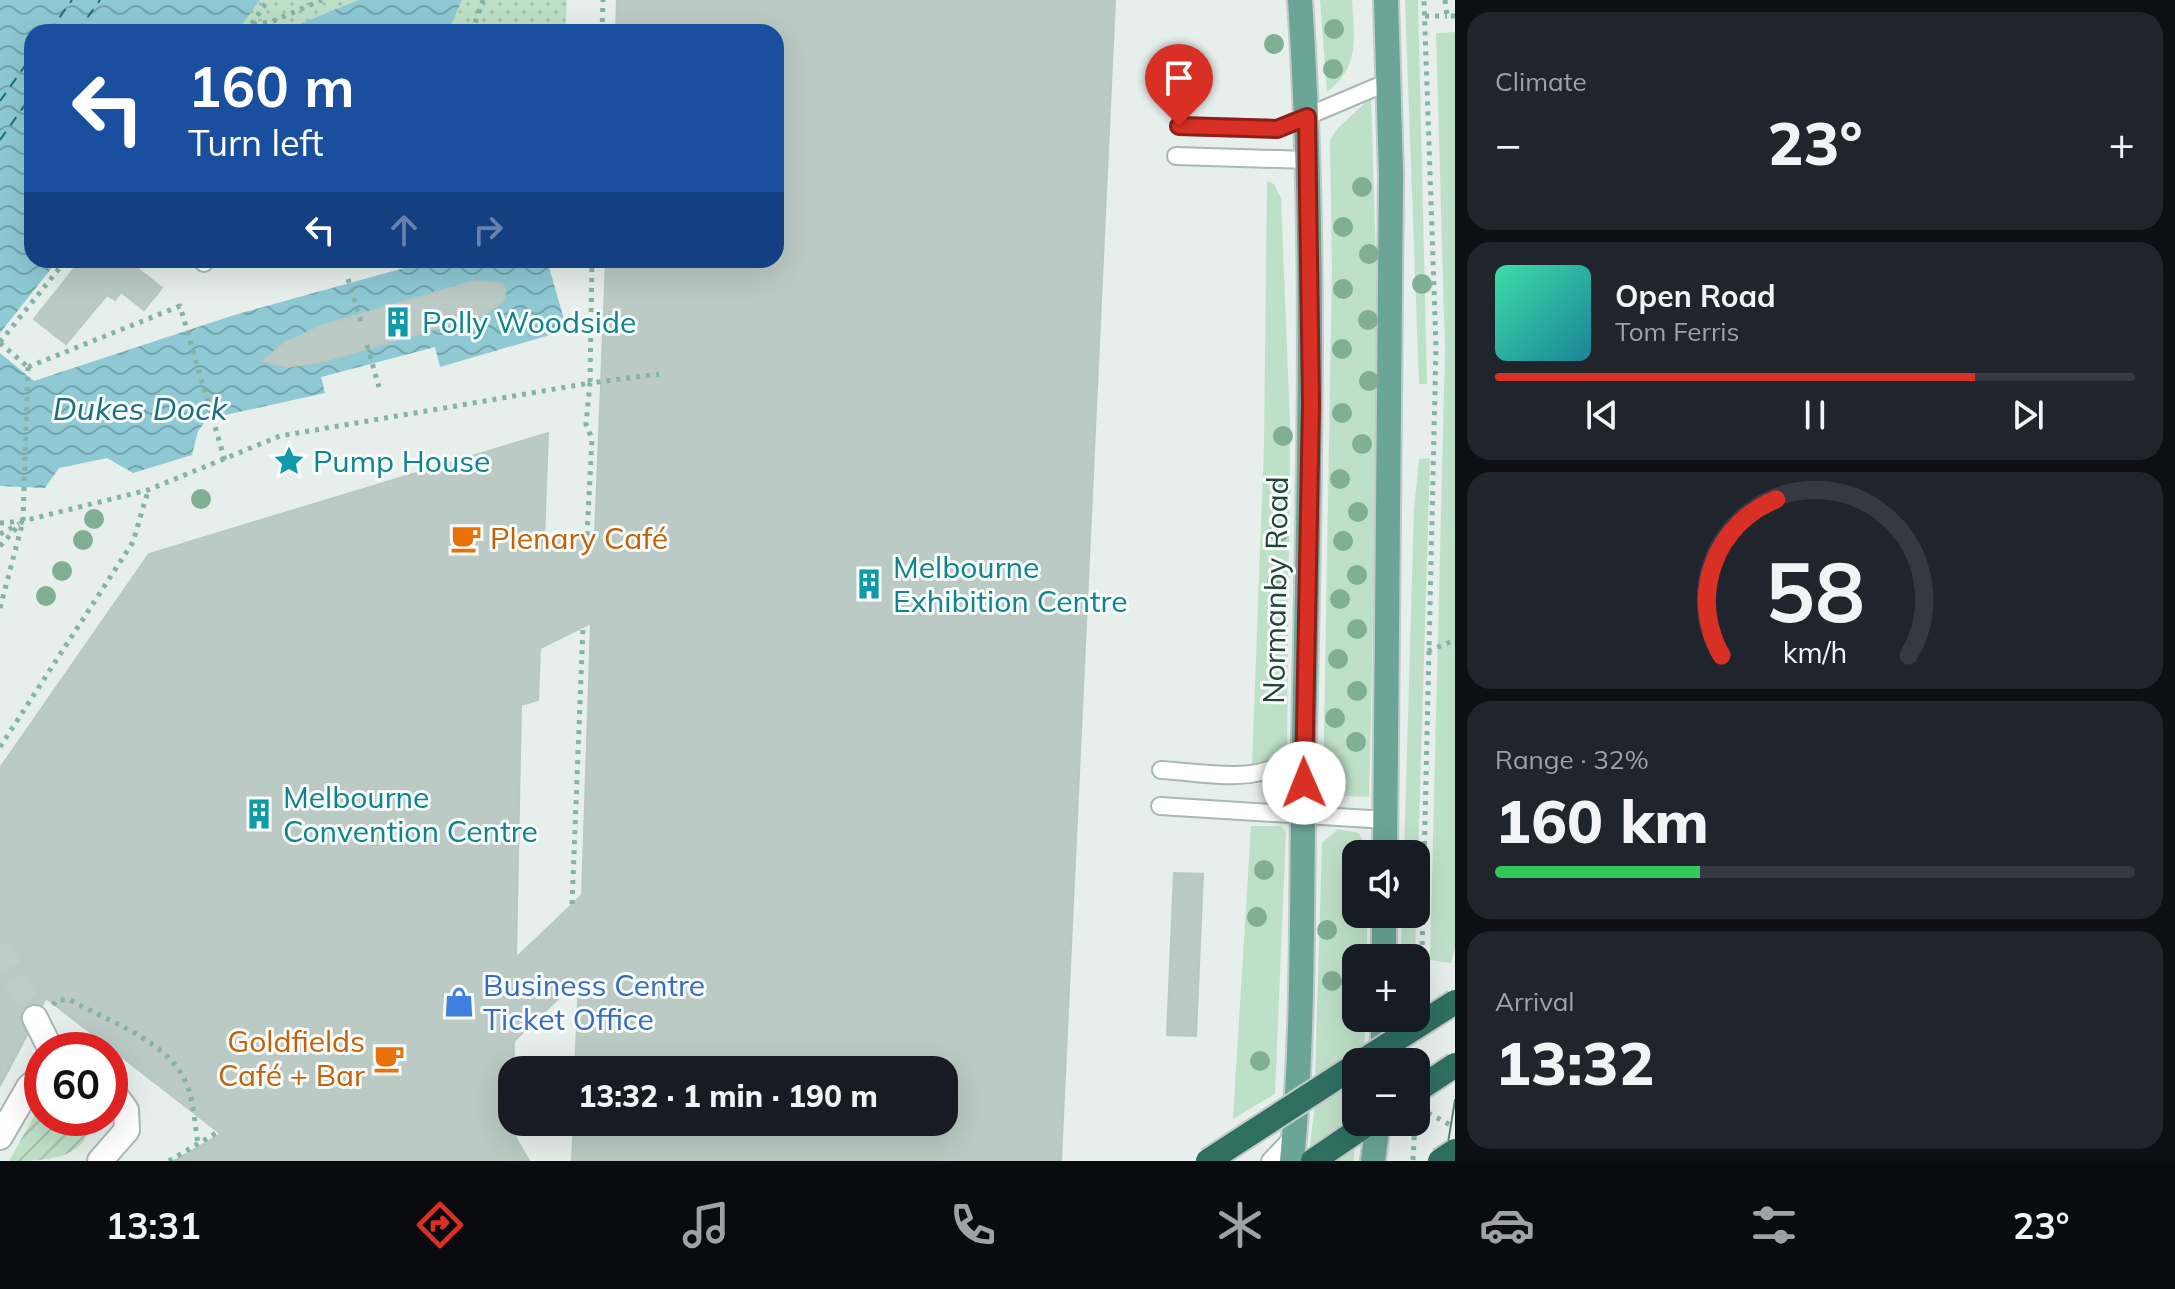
<!DOCTYPE html>
<html lang="en">
<head>
<meta charset="utf-8">
<style>
  body { margin:0; font-family:Mulish,sans-serif; background:#20242c; color:#f1f3f6; height:100vh; display:flex; flex-direction:column; font-size:30px; white-space:nowrap }
  * { box-sizing:border-box; margin:0 }
  p { font-size:26px; color:#9ea1a6 }
  .icon { flex:none; width:44px; height:44px; fill:none; stroke:currentColor; stroke-width:2; stroke-linecap:round; stroke-linejoin:round }
  .map { position:relative; flex:1; overflow:hidden }
  .side { display:flex; flex-direction:column; gap:12px; padding:12px; background:#0d0f14; width:720px }
  .side>* { flex:none }
  .banner { position:absolute; left:24px; top:24px; width:760px; height:244px; border-radius:24px; box-shadow:0 8px 32px #0002; background:#1a4fa0; color:#fff; overflow:hidden }
  .buttons { position:absolute; left:1342px; top:840px; display:grid; gap:16px }
  .buttons a { display:grid; place-items:center; width:88px; height:88px; border-radius:16px; background:#171b24; box-shadow:0 8px 32px #0002; font-size:40px }
  .speed { position:absolute; left:24px; top:1032px; display:flex; gap:16px; font-size:40px; font-weight:700; text-align:center }
  .speed>* { display:grid; place-content:center; width:104px; height:104px; border-radius:50%; background:#171b24; box-shadow:0 8px 32px #0002; line-height:1 }
  .speed .limit { border:12px solid #d22; background:#fff; color:#111 }
  .pin { position:absolute; display:grid; place-items:center; width:68px; height:68px; color:#fff; margin:-82px -34px; border-radius:50% 50% 50% 0; rotate:-45deg; box-shadow:0 0 8px #0007 }
  .pin .icon { rotate:45deg }
  .me { position:absolute; width:88px; margin:-44px; rotate:359deg; stroke-linejoin:round; filter:drop-shadow(0 0 6px #0008) }
  .turn { display:flex; align-items:center; gap:28px; height:168px; padding:0 32px; font-size:36px }
  .turn .icon { width:104px; height:104px; stroke-width:2.5 }
  .turn b { display:block; font-size:56px; line-height:68px }
  .lanes { display:flex; align-items:center; height:76px; padding:0 32px; background:#0003; justify-content:center; gap:40px; direction:ltr }
  .lanes .off { opacity:.35 }
  .big { font-size:60px; font-weight:800; line-height:1.1 }
  .side .card { flex:1; display:flex; flex-direction:column; justify-content:center; gap:12px; min-width:0; padding:0 28px; border-radius:24px; background:#20242c }
  .side .dial { align-items:center; gap:0 }
  .dial svg { height:208px; overflow:visible; fill:none; stroke:#363941; stroke-width:7; stroke-linecap:round; text-anchor:middle }
  .dial text { fill:#f1f3f6; stroke:none }
  .song { display:flex; align-items:center; gap:24px }
  .cover { width:96px; height:96px; border-radius:12px; background:linear-gradient(135deg,hsl(160 70% 55%),hsl(190 70% 35%)) }
  .played { height:8px; border-radius:4px; background:linear-gradient(90deg,#d93025 75%,#363941 75%) }
  .keys { display:flex; justify-content:space-around; direction:ltr }
  .heat { display:flex; justify-content:space-between; align-items:center; font-size:44px; direction:ltr }
  .charge { height:12px; border-radius:6px; background:linear-gradient(90deg,#34c759 32%,#363941 0) }
  .trip { position:absolute; left:498px; top:1056px; width:460px; height:80px; border-radius:24px; background:#171b24; box-shadow:0 8px 32px #0002; font-weight:800; line-height:80px; text-align:center }
  .tab-bar { display:flex; height:128px; justify-content:space-around; align-items:center; background:#090b0e; color:#9ea1a6 }
  .tab-bar .icon { width:56px; height:56px }
  .tab-bar .active { color:#d93025 }
  .tab-bar b { font-size:36px; color:#f1f3f6 }
  main { display:flex; flex:1; min-height:0 }
  .map>svg:first-child { display:block }
  .grass { fill:#bfe0c8 }
  .park { fill:url(#park-dots) }
  .garden { fill:url(#garden-furrows) }
  .water { fill:url(#water-waves) }
  .lines { fill:none; stroke-linecap:round; stroke-linejoin:round }
  .ferry { stroke:#1c6f80; stroke-width:2; stroke-dasharray:10 8; stroke-linecap:butt }
  .building { fill:#bbcac4; stroke:#b8c9c2; stroke-width:2; fill-rule:evenodd }
  .street-tunnel { stroke:#bfccc8; stroke-width:24; stroke-dasharray:24 12; stroke-linecap:butt }
  .lane-casing { stroke:#a8b8b2; stroke-width:20 }
  .street-casing { stroke:#a8b8b2; stroke-width:28 }
  .primary-casing { stroke:#c2cac8; stroke-width:28 }
  .highway-casing { stroke:#c2cac8; stroke-width:28 }
  .path { stroke:#86b3a5; stroke-width:5; stroke-dasharray:4 6; stroke-linecap:butt }
  .lane { stroke:#fff; stroke-width:16 }
  .street { stroke:#fff; stroke-width:24 }
  .primary { stroke:#6aa596; stroke-width:24 }
  .highway { stroke:#2f6f62; stroke-width:24 }
  .tram { stroke:#5f7d75; stroke-width:2 }
  .highway-bridge-casing { stroke:#c2cac8; stroke-width:28; stroke-linecap:butt }
  .highway-bridge { stroke:#2f6f62; stroke-width:24 }
  .tree { fill:#80af93 }
  .route-casing { stroke:#8d1f18; stroke-width:20 }
  .route { stroke:#d93025; stroke-width:14 }
  .labels { text-anchor:middle; dominant-baseline:central; stroke-width:6; stroke-linejoin:round; paint-order:stroke }
  .culture-label { font-size:30px; fill:#0d838f; stroke:#f7fbf9; text-anchor:start }
  .food-label { font-size:30px; fill:#c56008; stroke:#f7fbf9; text-anchor:start }
  .street-label { font-size:30px; fill:#24423a; stroke:#f7fbf9 }
  .shop-label { font-size:30px; fill:#366cbe; stroke:#f7fbf9; text-anchor:start }
  .water-label { font-size:32px; font-style:italic; fill:#1c6f80; stroke:#f7fbf9 }
</style>
</head>
<body>
<main>
<div class="map">
<svg width="1455" height="1161" viewBox="0 0 1455 1161">
  <defs>
    <pattern id="park-dots" width="8" height="8" patternUnits="userSpaceOnUse" patternTransform="scale(2)"><rect width="8" height="8" fill="#bfe0c8"/><path d="M2 2h.1M6 6h.1" fill="none" stroke="#a4c1ad" stroke-width="1.8" stroke-linecap="round"/></pattern>
    <pattern id="garden-furrows" width="10" height="10" patternUnits="userSpaceOnUse" patternTransform="scale(2)"><rect width="10" height="10" fill="#bfe0c8"/><path d="M-1 1l2-2M0 10L10 0M9 11l2-2" fill="none" stroke="#a4c1ad"/></pattern>
    <pattern id="water-waves" width="16" height="10" patternUnits="userSpaceOnUse" patternTransform="scale(2)"><rect width="16" height="10" fill="#8ec9d4"/><path d="M0 5q4-4 8 0t8 0" fill="none" stroke="#74a5ad"/></pattern>
  </defs>
  <rect width="100%" height="100%" fill="#e6efeb"/>
  <g class="grass">
    <path d="M1320 0H1352C1354 38 1361 66 1327 92Z"/>
    <path d="M1405 0H1418L1427 384H1419Z"/>
    <path d="M1455 32V947L1451 963 1430 960 1445 350 1436 33Z"/>
    <path d="M1371 97 1379 361 1369 797 1323 795 1332 267 1330 140 1337 129Z"/>
    <path d="M1267 181 1274 184 1281 198 1290 424 1287 749 1266 766 1252 764 1264 445Z"/>
    <path d="M1430 458 1415 958H1401L1402 914H1416V854H1404L1414 509 1419 459Z"/>
    <path d="M1251 826H1280L1286 832 1275 1094 1233 1119Z"/>
    <path d="M1338 829 1359 833 1368 854H1356V914H1367V958H1356V1018H1366L1363 1062H1356L1354 1161H1308L1314 1112 1322 843Z"/>
  </g>
  <g class="park">
    <path d="M260 0H358L280 32H237Z"/>
    <path d="M462 0H567L565 32H448Z"/>
  </g>
  <path class="garden" d="M42 1102V1118H88C93 1161 40 1161 9 1161Z"/>
  <g class="water">
    <path d="M0 0H260L237 32H32V260H58L0 333Z"/>
    <path d="M358 0H462L448 32H280Z"/>
    <path d="M433 260H547L567 330 440 367 435 347 321 377 325 393 207 419 198 431 192 455 133 473 107 458 59 468 45 488 0 486V353L34 381 231 316Z"/>
  </g>
  <g class="lines">
    <g class="ferry">
      <path d="M49 32 72 0"/>
      <path d="M77 32 100 0"/>
      <path d="M0 101 32 56"/>
      <path d="M0 140 32 95"/>
    </g>
  </g>
  <g class="building">
    <path d="M617 0H1115L1061 1161H572L574 1122H944V1070H575L579 979 514 1041 512 1131 529 1161H174L221 1134 46 998 42 1005 29 1004 22 1010 20 1018 27 1035 0 1086V768L149 554 548 433 544 540 595 535 606 260H776V32H616ZM591 623 582 895 516 958 521 705 538 700 540 648Z"/>
    <path d="M81 260H127L162 288 144 310 121 292 115 300 107 295 66 344 34 319Z"/>
    <path d="M474 281 502 284 506 290 503 302 483 315 321 362 286 367 263 361 284 343 321 326Z"/>
    <path d="M1174 873 1203 874 1196 1036 1167 1035Z"/>
  </g>
  <g class="lines">
    <path class="street-tunnel" d="M0 946 35 1018"/>
    <g class="lane-casing">
      <g id="lane">
        <path d="M1179 126 1277 129 1388 82"/>
        <path d="M1176 156 1308 160"/>
        <path d="M204 263 206 260"/>
        <path d="M1161 770C1214 773 1260 787 1303 751"/>
        <path d="M1160 806 1386 820"/>
        <path d="M1270 1161 1294 1136"/>
      </g>
    </g>
    <g class="street-casing">
      <g id="street">
        <path d="M35 1018 51 1050"/>
        <path d="M0 1137 29 1087 42 1075"/>
        <path d="M100 1161 127 1130 126 1110 110 1088"/>
      </g>
    </g>
    <g class="primary-casing">
      <g id="primary">
        <path d="M1385 854 1391 175 1386 0"/>
        <path d="M1384 958V914"/>
        <path d="M1383 1062V1018"/>
        <path d="M1292 1161C1305 1021 1301 878 1304 738 1309 492 1316 246 1300 0"/>
        <path d="M1373 1161 1378 1122"/>
      </g>
    </g>
    <g class="highway-casing">
      <path id="highway" d="M1313 1161 1370 1122"/>
    </g>
    <g class="path">
      <path d="M1445 0 1447 16H1455"/>
      <path d="M1425 16H1447"/>
      <path d="M253 24 271 22 322 0"/>
      <path d="M246 32 268 0"/>
      <path d="M472 32 483 0"/>
      <path d="M602 32 603 0"/>
      <path d="M348 279 361 322"/>
      <path d="M0 342 66 260"/>
      <path d="M0 343 28 367"/>
      <path d="M367 345 379 387"/>
      <path d="M28 367 180 306 225 461"/>
      <path d="M0 523 23 521 148 490 280 436 590 383 592 260"/>
      <path d="M0 534 19 524"/>
      <path d="M587 535 592 439 586 424 590 383 659 374"/>
      <path d="M0 546 22 522"/>
      <path d="M0 608 23 521 28 367"/>
      <path d="M1428 651 1455 640"/>
      <path d="M0 747 133 542 148 491"/>
      <path d="M572 904 583 627"/>
      <path d="M1421 995 1436 347 1424 0"/>
      <path d="M53 1005 57 1000H70C109 1022 173 1042 188 1088 194 1105 195 1126 198 1144"/>
      <path d="M1428 1113 1454 1127"/>
      <path d="M1413 1160 1415 1122"/>
      <path d="M169 1161 218 1132"/>
    </g>
    <use href="#lane" class="lane"/>
    <use href="#street" class="street"/>
    <use href="#primary" class="primary"/>
    <use href="#highway" class="highway"/>
    <path class="tram" d="M1445 1161 1455 1100"/>
    <g class="highway-bridge-casing">
      <g id="highway-bridge">
        <path d="M1361 1062 1455 1002"/>
        <path d="M1416 1091 1455 1065"/>
        <path d="M1208 1161 1356 1065"/>
        <path d="M1440 1161 1455 1151"/>
      </g>
    </g>
    <use href="#highway-bridge" class="highway-bridge"/>
  </g>
  <g class="tree">
    <circle cx="1334" cy="29" r="10"/>
    <circle cx="1274" cy="44" r="10"/>
    <circle cx="1333" cy="69" r="10"/>
    <circle cx="1362" cy="187" r="10"/>
    <circle cx="1343" cy="227" r="10"/>
    <circle cx="1369" cy="254" r="10"/>
    <circle cx="1422" cy="284" r="10"/>
    <circle cx="1343" cy="289" r="10"/>
    <circle cx="1368" cy="320" r="10"/>
    <circle cx="1342" cy="349" r="10"/>
    <circle cx="1369" cy="381" r="10"/>
    <circle cx="1342" cy="413" r="10"/>
    <circle cx="1283" cy="436" r="10"/>
    <circle cx="1362" cy="444" r="10"/>
    <circle cx="1340" cy="479" r="10"/>
    <circle cx="1281" cy="488" r="10"/>
    <circle cx="201" cy="499" r="10"/>
    <circle cx="1358" cy="512" r="10"/>
    <circle cx="94" cy="519" r="10"/>
    <circle cx="1279" cy="532" r="10"/>
    <circle cx="83" cy="540" r="10"/>
    <circle cx="1343" cy="541" r="10"/>
    <circle cx="62" cy="571" r="10"/>
    <circle cx="1357" cy="575" r="10"/>
    <circle cx="1277" cy="582" r="10"/>
    <circle cx="46" cy="596" r="10"/>
    <circle cx="1340" cy="599" r="10"/>
    <circle cx="1357" cy="629" r="10"/>
    <circle cx="1338" cy="659" r="10"/>
    <circle cx="1357" cy="691" r="10"/>
    <circle cx="1335" cy="718" r="10"/>
    <circle cx="1356" cy="742" r="10"/>
    <circle cx="1333" cy="770" r="10"/>
    <circle cx="1264" cy="870" r="10"/>
    <circle cx="1257" cy="917" r="10"/>
    <circle cx="1327" cy="930" r="10"/>
    <circle cx="1332" cy="981" r="10"/>
    <circle cx="1260" cy="1061" r="10"/>
  </g>
  <g class="lines">
    <g class="route-casing">
      <path id="route" d="M1179 126 1277 129 1307 117 1311 404 1304 783"/>
    </g>
    <use href="#route" class="route"/>
  </g>
  <defs>
    <g id="building-bare" transform="scale(2.4)"><path d="M-4-6H4V6H1V3H-1V6H-4ZM-2.5-4.3h1.7v1.8h-1.7ZM.8-4.3h1.7v1.8H.8ZM-2.5-1h1.7V.8h-1.7ZM.8-1h1.7V.8H.8Z" fill="#0f9aa8" stroke="#f7fbf9" stroke-width="2.5" paint-order="stroke"/></g>
    <g id="sight-bare" transform="scale(2.4)"><path d="M0-6L1.8-2.2L6-1.7L2.9 1.2L3.7 5.4L0 3.3L-3.7 5.4L-2.9 1.2L-6-1.7L-1.8-2.2Z" fill="#0f9aa8" stroke="#f7fbf9" stroke-width="2.5" paint-order="stroke"/></g>
    <g id="cafe-bare" transform="scale(2.4)"><path d="M-5.5-4.5H6V0H3Q3 3.5 0 3.5H-2.5Q-5.5 3.5-5.5 0ZM3-3.2v2h1.7v-2ZM-6 4.5H4V6H-6Z" fill="#e8710a" stroke="#f7fbf9" stroke-width="2.5" paint-order="stroke"/></g>
    <g id="shop-bare" transform="scale(2.4)"><path d="M-5-2.5h2.3a2.7 3.5 0 0 1 5.4 0H5L5.5 6h-11ZM-1.5-2.5h3a1.5 2.3 0 0 0-3 0Z" fill="#3f7fe0" stroke="#f7fbf9" stroke-width="2.5" paint-order="stroke"/></g>
  </defs>
  <g fill-rule="evenodd">
    <use href="#building-bare" x="398" y="322"/>
    <use href="#sight-bare" x="289" y="461"/>
    <use href="#cafe-bare" x="466" y="538"/>
    <use href="#building-bare" x="869" y="584"/>
    <use href="#building-bare" x="259" y="814"/>
    <use href="#shop-bare" x="459" y="1002"/>
    <use href="#cafe-bare" x="389" y="1058"/>
  </g>
  <g class="labels">
    <g class="culture-label">
      <text x="422" y="322">Polly Woodside</text>
      <text x="313" y="461">Pump House</text>
      <text x="893" y="567">Melbourne<tspan x="893" dy="34">Exhibition Centre</tspan></text>
      <text x="283" y="797">Melbourne<tspan x="283" dy="34">Convention Centre</tspan></text>
    </g>
    <g class="food-label">
      <text x="490" y="538">Plenary Café</text>
      <text x="365" y="1041" text-anchor="end">Goldfields<tspan x="365" dy="34">Café + Bar</tspan></text>
    </g>
    <g class="street-label">
      <text transform="translate(1275 590) rotate(-89)">Normanby Road</text>
    </g>
    <g class="shop-label">
      <text x="483" y="985">Business Centre<tspan x="483" dy="34">Ticket Office</tspan></text>
    </g>
    <g class="water-label">
      <text x="140" y="408">Dukes Dock</text>
    </g>
  </g>
</svg>
<div class="buttons">
<a><svg class="icon" aria-label="sound" viewBox="0 0 24 24"><path d="M4 9h4l5-4v14l-5-4H4zM17 9q2 3 0 6"/></svg></a>
<a>+</a>
<a>−</a>
</div>
<div class="speed"><div class="limit">60</div></div>
<div class="pin" style="left:1179px;top:126px;background:#d93025"><svg class="icon" aria-label="arrive" viewBox="0 0 24 24"><path d="M6 21V4h12l-3 4 3 4H6"/></svg></div>
<svg class="me" style="left:1304px;top:783px" viewBox="-20 -20 40 40"><circle r="19" fill="#fff"/><path d="M0-13L10 11 0 6-10 11z" fill="#d93025"/></svg>
<div class="trip">13:32 · 1 min · 190 m</div>
<div class="banner">
<div class="turn"><svg class="icon" aria-label="left" viewBox="0 0 24 24"><path d="M17 20v-9H6M10 6l-5 5 5 5"/></svg><div><b>160 m</b>Turn left</div></div>
<div class="lanes"><svg class="icon" aria-label="left" viewBox="0 0 24 24"><path d="M17 20v-9H6M10 6l-5 5 5 5"/></svg><svg class="icon off" aria-label="ahead" viewBox="0 0 24 24"><path d="M12 20V5M6 11l6-6 6 6"/></svg><svg class="icon off" aria-label="right" viewBox="0 0 24 24"><path d="M7 20v-9h11M14 6l5 5-5 5"/></svg></div>
</div>
</div>
<section class="side">
<div class="card"><p>Climate</p>
<div class="heat"><a>−</a><b class="big">23°</b><a>+</a></div>
</div>
<div class="card">
<div class="song"><i class="cover"></i><div><b>Open Road</b><p>Tom Ferris</p></div></div>
<div class="played"></div>
<div class="keys"><svg class="icon" aria-label="previous" viewBox="0 0 24 24"><path d="M18 5L8 12l10 7zM5 5v14"/></svg><svg class="icon" aria-label="pause" viewBox="0 0 24 24"><path d="M8 5v14M16 5v14"/></svg><svg class="icon" aria-label="next" viewBox="0 0 24 24"><path d="M6 5l10 7-10 7zM19 5v14"/></svg></div>
</div>
<div class="card dial"><svg viewBox="0 0 100 80">
<path d="M14 69A42 42 0 1 1 86 69"/>
<path d="M14 69A42 42 0 0 1 35 9" stroke="#d93025"/>
<text x="50" y="56" font-size="32" font-weight="700">58</text>
<text x="50" y="72" font-size="11">km/h</text>
</svg></div>
<div class="card"><p>Range · 32%</p><b class="big">160 km</b><div class="charge"></div></div>
<div class="card"><p>Arrival</p><b class="big">13:32</b></div>
</section>
</main>
<nav class="tab-bar">
<b>13:31</b>
<svg class="icon active" aria-label="directions" viewBox="0 0 24 24"><path d="M12 3l9 9-9 9-9-9zM9 14v-3h6M13 9l2 2-2 2"/></svg>
<svg class="icon" aria-label="music" viewBox="0 0 24 24"><path d="M9 18V5l10-2v13"/><circle cx="6" cy="18" r="3"/><circle cx="16" cy="16" r="3"/></svg>
<svg class="icon" aria-label="phone" viewBox="0 0 24 24"><path d="M5 4h4l2 5-3 2q2 4 5 5l2-3 5 2v4C11 20 4 13 5 4z"/></svg>
<svg class="icon" aria-label="climate" viewBox="0 0 24 24"><path d="M12 3v18M4 7l16 10M4 17L20 7"/></svg>
<svg class="icon" aria-label="car" viewBox="0 0 24 24"><path d="M5 17H2v-5l4-1 3-4h7l3 4 3 1v5h-3M9 17h6M6 11h13"/><circle cx="7" cy="17" r="2"/><circle cx="17" cy="17" r="2"/></svg>
<svg class="icon" aria-label="filters" viewBox="0 0 24 24"><path d="M4 7h16M4 17h16"/><circle cx="9" cy="7" r="2"/><circle cx="15" cy="17" r="2"/></svg>
<b>23°</b>
</nav>
</body>
</html>
